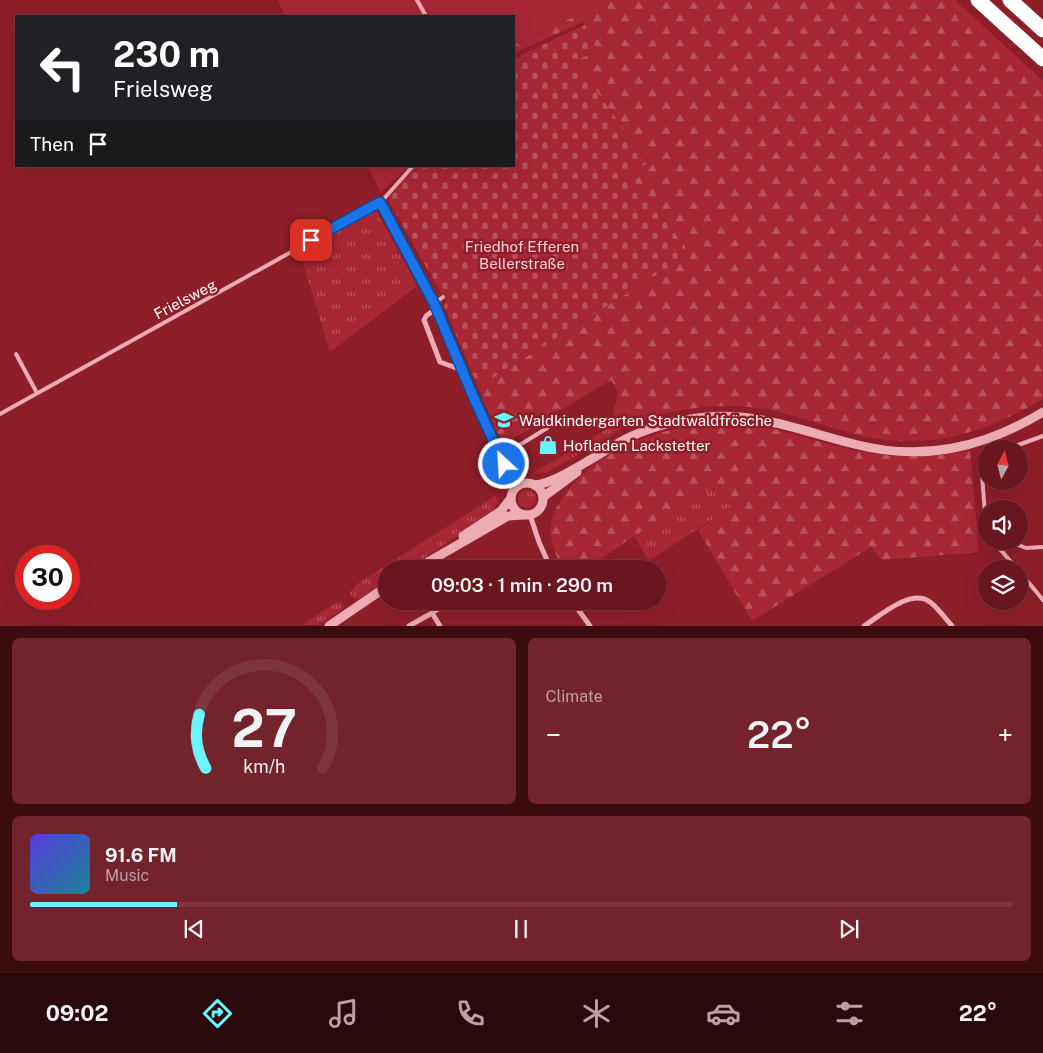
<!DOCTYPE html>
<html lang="en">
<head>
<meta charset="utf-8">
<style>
  body { margin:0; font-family:"Public Sans",sans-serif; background:#72232b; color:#f1f3f6; height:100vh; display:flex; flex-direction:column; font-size:19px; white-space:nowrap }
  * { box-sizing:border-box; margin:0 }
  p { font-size:16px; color:#be9fa4 }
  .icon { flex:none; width:28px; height:28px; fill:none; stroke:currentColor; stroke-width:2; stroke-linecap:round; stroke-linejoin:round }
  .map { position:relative; height:626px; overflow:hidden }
  .details { display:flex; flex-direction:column; gap:12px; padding:12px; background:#3a0c10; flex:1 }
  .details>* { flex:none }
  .guide { position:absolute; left:15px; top:15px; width:500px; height:152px; border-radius:0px; box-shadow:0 5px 20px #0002,0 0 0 1px #7d353c; background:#202124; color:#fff; overflow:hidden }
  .needle { width:32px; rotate:7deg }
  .controls { position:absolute; left:978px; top:440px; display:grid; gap:10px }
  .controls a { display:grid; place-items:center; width:50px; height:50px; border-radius:50%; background:#6a161e; box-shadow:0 5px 20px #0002,0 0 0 1px #7d353c; font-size:25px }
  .speed { position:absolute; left:15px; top:545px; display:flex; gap:10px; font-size:25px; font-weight:700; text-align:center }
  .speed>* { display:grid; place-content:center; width:65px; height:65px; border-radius:50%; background:#6a161e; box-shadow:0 5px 20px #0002,0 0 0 1px #7d353c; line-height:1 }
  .speed .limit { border:8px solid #d22; background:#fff; color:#111 }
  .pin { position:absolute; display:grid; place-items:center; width:42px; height:42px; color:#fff; margin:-21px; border-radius:10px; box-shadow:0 2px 8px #0006 }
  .me { position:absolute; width:55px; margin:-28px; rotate:335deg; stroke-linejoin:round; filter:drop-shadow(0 0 4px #0008) }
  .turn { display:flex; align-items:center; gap:18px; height:105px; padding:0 15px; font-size:22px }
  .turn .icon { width:65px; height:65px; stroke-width:2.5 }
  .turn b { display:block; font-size:35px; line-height:42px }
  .then { display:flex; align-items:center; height:48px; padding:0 15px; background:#0003; gap:10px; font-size:19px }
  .big { font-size:38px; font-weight:600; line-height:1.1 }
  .details .tile { flex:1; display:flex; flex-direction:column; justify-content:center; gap:8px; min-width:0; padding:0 18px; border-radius:8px; background:#72232b }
  .details .dial { align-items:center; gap:0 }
  .dial svg { height:130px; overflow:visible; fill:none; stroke:#7d353c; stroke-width:7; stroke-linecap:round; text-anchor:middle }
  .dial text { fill:#f1f3f6; stroke:none }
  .song { display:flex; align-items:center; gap:15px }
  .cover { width:60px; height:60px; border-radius:8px; background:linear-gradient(135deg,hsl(250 70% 55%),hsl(190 70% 35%)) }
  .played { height:5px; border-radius:2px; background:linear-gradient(90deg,#6bf4fc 15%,#7d353c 15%) }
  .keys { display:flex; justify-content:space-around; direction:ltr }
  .heat { display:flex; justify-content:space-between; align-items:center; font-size:28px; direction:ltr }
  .details .tiles { flex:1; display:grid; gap:12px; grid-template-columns:1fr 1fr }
  .tile:last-child { grid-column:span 2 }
  .trip { position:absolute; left:378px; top:560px; width:288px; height:50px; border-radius:25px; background:#6a161e; box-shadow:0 5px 20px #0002,0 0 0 1px #7d353c; font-weight:600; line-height:50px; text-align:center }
  .tabs { display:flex; height:80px; justify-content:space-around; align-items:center; background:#2a090c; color:#be9fa4 }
  .tabs .icon { width:35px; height:35px }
  .tabs .on { color:#6bf4fc }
  .tabs b { font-size:22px; color:#f1f3f6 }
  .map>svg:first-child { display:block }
  .grass { fill:url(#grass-tufts) }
  .forest { fill:url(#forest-firs) }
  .cemetery { fill:url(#cemetery-stones) }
  .green { fill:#a72735 }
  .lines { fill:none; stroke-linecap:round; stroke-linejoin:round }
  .service { stroke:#edacb3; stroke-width:4 }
  .minor { stroke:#edacb3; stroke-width:5 }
  .tertiary { stroke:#edacb3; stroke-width:9 }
  .motorway { stroke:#fff; stroke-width:15 }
  .route-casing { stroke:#114b97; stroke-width:12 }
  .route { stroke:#1a73e8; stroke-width:9 }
  .labels { text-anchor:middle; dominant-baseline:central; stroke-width:5; stroke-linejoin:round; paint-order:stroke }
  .park-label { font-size:15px; fill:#f9d2d6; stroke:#8e1e28 }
  .street-label { font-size:15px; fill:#fff; stroke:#8e1e28 }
  .poi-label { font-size:15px; fill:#fff; stroke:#8e1e28; text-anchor:start }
</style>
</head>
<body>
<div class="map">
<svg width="1043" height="626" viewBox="0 0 1043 626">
  <defs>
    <pattern id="grass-tufts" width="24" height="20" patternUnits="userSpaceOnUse" patternTransform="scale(1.25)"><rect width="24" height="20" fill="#a72735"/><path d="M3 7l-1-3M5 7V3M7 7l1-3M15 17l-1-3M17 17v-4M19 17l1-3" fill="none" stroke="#b9525d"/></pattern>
    <pattern id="forest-firs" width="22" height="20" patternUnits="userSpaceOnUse" patternTransform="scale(1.25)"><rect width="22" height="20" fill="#a72735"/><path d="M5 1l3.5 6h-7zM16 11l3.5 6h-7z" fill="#b9525d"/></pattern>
    <pattern id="cemetery-stones" width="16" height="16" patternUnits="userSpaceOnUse" patternTransform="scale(1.25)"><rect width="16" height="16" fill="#a72735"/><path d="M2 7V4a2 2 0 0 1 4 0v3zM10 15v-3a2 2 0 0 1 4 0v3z" fill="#b9525d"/></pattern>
  </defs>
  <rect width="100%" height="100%" fill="#8e1e28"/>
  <g class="grass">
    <path d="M376 210 417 286 330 352 300 253Z"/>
    <path d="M610 427 624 428 546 473H533Z"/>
    <path d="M719 484 734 505 649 561 634 536Z"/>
    <circle cx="527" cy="499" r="9"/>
    <path d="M495 496 499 498 493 512 408 569H386V583L362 598 354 599 350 593 357 584Z"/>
    <path d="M337 602 342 603 344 607 341 611 317 625H302Z"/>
  </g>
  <g class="forest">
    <path d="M609 0H955L1043 81V399C981 436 922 452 851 433 810 422 771 405 729 406 706 406 682 409 661 414 642 419 630 429 610 427L618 393 611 380 502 445 478 387 680 260 685 251V245L629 176 649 161 584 75 577 60 592 53 595 47 583 22 514 53V45Z"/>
    <path d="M714 422C766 422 801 438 849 449 890 458 928 459 970 450L979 552 882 560 871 547 752 621 698 530 734 505 719 484 634 536 586 569H563C558 559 552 548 551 536 549 523 554 511 561 500 593 450 658 428 714 422Z"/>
  </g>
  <path class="cemetery" d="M585 25 595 47 592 53 577 60 584 75 649 162 630 176 685 246V251L680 260 478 387 444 306 446 302 389 201 390 196 416 166H514V61L523 54Z"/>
  <g class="green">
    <path d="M277 0H609L514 45V16H286Z"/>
    <path d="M367 166H409L381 192Z"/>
  </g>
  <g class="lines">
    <g class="service">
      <path d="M417 0 426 16"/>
      <path d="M435 303 443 297"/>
      <path d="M16 354 37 393"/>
      <path d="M0 414 381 202 413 166"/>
      <path d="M515 445 522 456"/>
      <path d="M1007 449 1043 436"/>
      <path d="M499 453 523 443 552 425"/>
      <path d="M986 462 982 474 986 528"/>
      <path d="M993 541 1017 569"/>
      <path d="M1008 541 1026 548 1043 547"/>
      <path d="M1019 571 1043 600"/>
    </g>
    <g class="minor">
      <path d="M381 202 435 303 473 397 504 464 517 487"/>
      <path d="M437 308 426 316 424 320 440 362 462 370"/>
      <path d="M530 515 539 542 551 569"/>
      <path d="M572 601 590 626"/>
      <path d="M432 613 451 601"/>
      <path d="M409 626 432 613 440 626"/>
      <path d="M864 626C881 615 911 588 930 602 938 608 945 618 952 626"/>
    </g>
    <g class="tertiary">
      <circle cx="527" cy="499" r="16"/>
      <path d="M534 485C556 484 601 452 622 441 648 427 677 420 706 417 758 412 805 432 854 444 923 462 983 448 1043 412"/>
      <path d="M543 497 577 472"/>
      <path d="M463 536 501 511 511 498"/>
      <path d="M416 569 508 516 523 515"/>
      <path d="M329 626 386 587"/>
    </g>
    <g class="motorway">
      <path d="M978 0 1043 59"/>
      <path d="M1010 0 1043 30"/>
    </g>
  </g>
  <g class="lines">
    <g class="route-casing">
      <path id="route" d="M311 240 380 202 434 303 473 396 504 464"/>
    </g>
    <use href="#route" class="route"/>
  </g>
  <defs>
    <g id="school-bare" transform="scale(1.5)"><path d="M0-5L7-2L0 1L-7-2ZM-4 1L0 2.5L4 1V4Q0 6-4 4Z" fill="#6bf4fc" stroke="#8e1e28" stroke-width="2.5" paint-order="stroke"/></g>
    <g id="shop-bare" transform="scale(1.5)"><path d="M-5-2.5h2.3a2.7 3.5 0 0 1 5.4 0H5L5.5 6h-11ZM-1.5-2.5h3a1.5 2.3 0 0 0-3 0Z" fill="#6bf4fc" stroke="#8e1e28" stroke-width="2.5" paint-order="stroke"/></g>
  </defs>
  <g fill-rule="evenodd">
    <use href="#school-bare" x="504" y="420"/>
    <use href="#shop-bare" x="548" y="445"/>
  </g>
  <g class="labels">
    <g class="park-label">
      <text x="522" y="246">Friedhof Efferen<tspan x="522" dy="17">Bellerstraße</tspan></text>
    </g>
    <g class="street-label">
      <text transform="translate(185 299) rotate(-28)">Frielsweg</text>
    </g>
    <g class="poi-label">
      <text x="519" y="420">Waldkindergarten Stadtwaldfrösche</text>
      <text x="563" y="445">Hofladen Lackstetter</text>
    </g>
  </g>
</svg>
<div class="controls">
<a><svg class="needle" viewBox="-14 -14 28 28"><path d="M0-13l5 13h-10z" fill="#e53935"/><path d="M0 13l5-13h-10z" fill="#be9fa4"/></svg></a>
<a><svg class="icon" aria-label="sound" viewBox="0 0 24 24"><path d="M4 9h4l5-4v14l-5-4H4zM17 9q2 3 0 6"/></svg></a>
<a><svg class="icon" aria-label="layers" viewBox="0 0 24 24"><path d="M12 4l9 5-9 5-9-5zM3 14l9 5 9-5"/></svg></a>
</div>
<div class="speed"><div class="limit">30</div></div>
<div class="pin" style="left:311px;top:240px;background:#d93025"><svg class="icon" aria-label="arrive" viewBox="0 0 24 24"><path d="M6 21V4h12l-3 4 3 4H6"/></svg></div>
<svg class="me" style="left:504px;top:464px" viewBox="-20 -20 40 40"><circle r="17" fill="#1a73e8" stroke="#fff" stroke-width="3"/><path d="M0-11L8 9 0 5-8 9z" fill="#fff"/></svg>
<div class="trip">09:03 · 1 min · 290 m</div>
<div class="guide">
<div class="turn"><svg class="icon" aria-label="left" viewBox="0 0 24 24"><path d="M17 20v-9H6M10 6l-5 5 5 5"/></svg><div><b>230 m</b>Frielsweg</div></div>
<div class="then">Then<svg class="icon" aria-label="arrive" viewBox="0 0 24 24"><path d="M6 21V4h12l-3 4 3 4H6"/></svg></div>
</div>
</div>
<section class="details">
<div class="tiles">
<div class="tile dial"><svg viewBox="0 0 100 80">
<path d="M14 69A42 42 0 1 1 86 69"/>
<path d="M14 69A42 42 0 0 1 10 36" stroke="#6bf4fc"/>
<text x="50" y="56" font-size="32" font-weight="700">27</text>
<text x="50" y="72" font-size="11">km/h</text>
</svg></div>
<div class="tile"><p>Climate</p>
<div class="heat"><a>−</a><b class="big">22°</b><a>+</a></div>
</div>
<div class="tile">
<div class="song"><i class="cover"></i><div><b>91.6 FM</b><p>Music</p></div></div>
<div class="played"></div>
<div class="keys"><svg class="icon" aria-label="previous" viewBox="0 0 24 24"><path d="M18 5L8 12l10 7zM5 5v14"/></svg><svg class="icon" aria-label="pause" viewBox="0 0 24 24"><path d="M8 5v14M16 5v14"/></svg><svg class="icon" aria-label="next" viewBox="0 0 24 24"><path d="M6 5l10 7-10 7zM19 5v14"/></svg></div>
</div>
</div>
</section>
<nav class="tabs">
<b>09:02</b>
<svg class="icon on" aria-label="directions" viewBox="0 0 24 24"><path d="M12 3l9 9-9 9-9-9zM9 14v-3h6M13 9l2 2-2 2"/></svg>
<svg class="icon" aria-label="music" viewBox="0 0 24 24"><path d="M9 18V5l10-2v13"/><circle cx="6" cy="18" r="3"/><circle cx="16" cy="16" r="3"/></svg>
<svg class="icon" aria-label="phone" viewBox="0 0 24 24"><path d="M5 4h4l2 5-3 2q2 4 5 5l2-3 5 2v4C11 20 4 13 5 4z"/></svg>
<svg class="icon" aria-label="climate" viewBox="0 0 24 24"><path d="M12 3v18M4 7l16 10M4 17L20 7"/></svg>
<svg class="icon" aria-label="car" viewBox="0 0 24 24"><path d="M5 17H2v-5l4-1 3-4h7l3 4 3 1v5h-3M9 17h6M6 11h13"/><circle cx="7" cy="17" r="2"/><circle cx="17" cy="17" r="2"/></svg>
<svg class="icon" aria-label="filters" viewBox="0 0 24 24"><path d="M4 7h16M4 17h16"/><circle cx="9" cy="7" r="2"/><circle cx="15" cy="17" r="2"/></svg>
<b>22°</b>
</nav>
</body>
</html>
